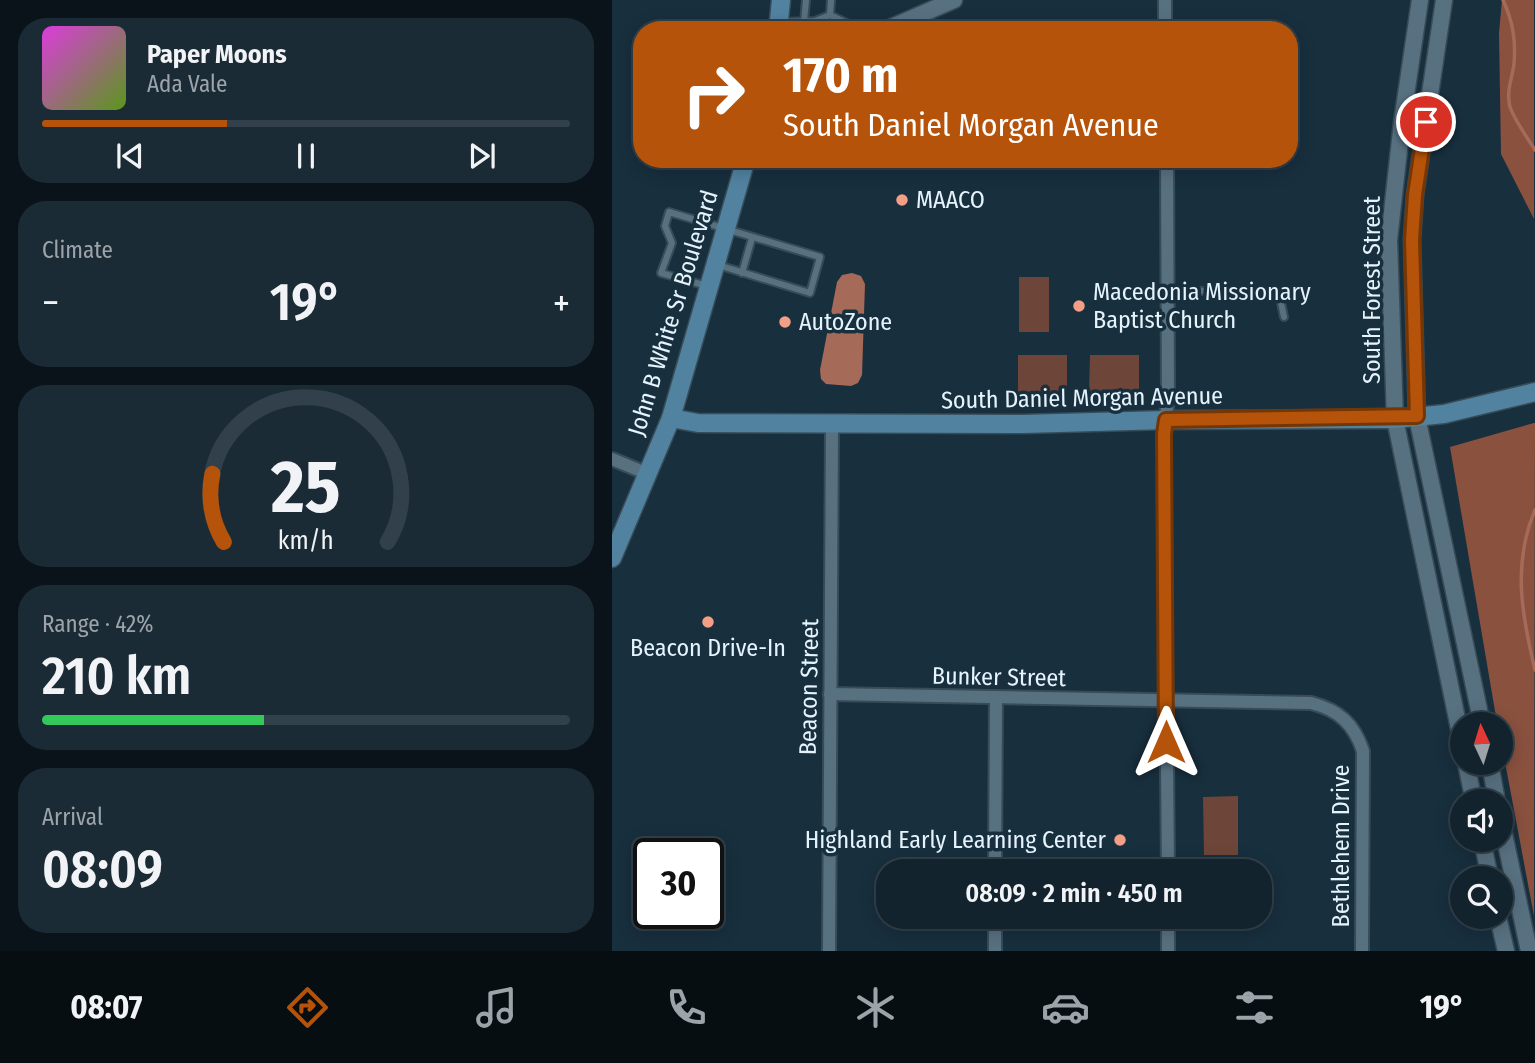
<!DOCTYPE html>
<html lang="en">
<head>
<meta charset="utf-8">
<style>
  body { margin:0; font-family:"Fira Sans Condensed",sans-serif; background:#1b2b36; color:#f1f3f6; height:100vh; display:flex; flex-direction:column; font-size:26px; white-space:nowrap }
  * { box-sizing:border-box; margin:0 }
  p { font-size:23px; color:#9ca4aa }
  .icon { flex:none; width:38px; height:38px; fill:none; stroke:currentColor; stroke-width:2; stroke-linecap:round; stroke-linejoin:round }
  .map { position:relative; flex:1; overflow:hidden }
  .sheet { display:flex; flex-direction:column; gap:18px; padding:18px; background:#0a1319; width:612px }
  .sheet>* { flex:none }
  .guide { position:absolute; left:21px; top:21px; width:665px; height:147px; border-radius:28px; box-shadow:0 4px 18px #0003,0 0 0 2px #31404a; background:#b45309; color:#fff; overflow:hidden }
  .needle { width:46px; rotate:356deg }
  .fabs { position:absolute; left:838px; top:712px; display:grid; gap:14px }
  .fabs a { display:grid; place-items:center; width:63px; height:63px; border-radius:50%; background:#12232e; box-shadow:0 4px 18px #0003,0 0 0 2px #31404a; font-size:35px }
  .speed { position:absolute; left:21px; top:838px; display:flex; gap:14px; font-size:35px; font-weight:700; text-align:center }
  .speed>* { display:grid; place-content:center; width:91px; height:91px; border-radius:50%; background:#12232e; box-shadow:0 4px 18px #0003,0 0 0 2px #31404a; line-height:1 }
  .speed .limit { border:4px solid #111; border-radius:10px; background:#fff; color:#111 }
  .pin { position:absolute; display:grid; place-items:center; width:60px; height:60px; color:#fff; margin:-30px; border:4px solid #fff; border-radius:50%; box-shadow:0 2px 7px #0007 }
  .me { position:absolute; width:77px; margin:-38px; rotate:0deg; stroke-linejoin:round; filter:drop-shadow(0 0 5px #0008) }
  .turn { display:flex; align-items:center; gap:24px; height:147px; padding:0 35px; font-size:32px }
  .turn .icon { width:91px; height:91px; stroke-width:2.5 }
  .turn b { display:block; font-size:49px; line-height:60px }
  .big { font-size:52px; font-weight:600; line-height:1.1 }
  .sheet .widget { flex:1; display:flex; flex-direction:column; justify-content:center; gap:10px; min-width:0; padding:0 24px; border-radius:28px; background:#1b2b36 }
  .sheet .dial { align-items:center; gap:0 }
  .dial svg { height:182px; overflow:visible; fill:none; stroke:#31404a; stroke-width:7; stroke-linecap:round; text-anchor:middle }
  .dial text { fill:#f1f3f6; stroke:none }
  .song { display:flex; align-items:center; gap:21px }
  .cover { width:84px; height:84px; border-radius:10px; background:linear-gradient(135deg,hsl(300 70% 55%),hsl(90 70% 35%)) }
  .played { height:7px; border-radius:4px; background:linear-gradient(90deg,#b45309 35%,#31404a 35%) }
  .keys { display:flex; justify-content:space-around; direction:ltr }
  .heat { display:flex; justify-content:space-between; align-items:center; font-size:38px; direction:ltr }
  .charge { height:10px; border-radius:5px; background:linear-gradient(90deg,#34c759 42%,#31404a 0) }
  .trip { position:absolute; left:264px; top:859px; width:396px; height:70px; border-radius:28px; background:#12232e; box-shadow:0 4px 18px #0003,0 0 0 2px #31404a; font-weight:600; line-height:70px; text-align:center }
  .tabs { display:flex; height:112px; justify-content:space-around; align-items:center; background:#070e12; color:#9ca4aa }
  .tabs .icon { width:49px; height:49px }
  .tabs .current { color:#b45309 }
  .tabs b { font-size:32px; color:#f1f3f6 }
  main { display:flex; flex:1; min-height:0 }
  .map>svg:first-child { display:block }
  .green { fill:#6d4639 }
  .forest { fill:#8a513f }
  .water { fill:#a66a58 }
  .lines { fill:none; stroke-linecap:round; stroke-linejoin:round }
  .stream { stroke:#a66a58; stroke-width:3.5 }
  .service-casing { stroke:#384c58; stroke-width:10 }
  .minor-casing { stroke:#384c58; stroke-width:16 }
  .tertiary-casing { stroke:#384c58; stroke-width:19 }
  .secondary-casing { stroke:#384c58; stroke-width:21 }
  .service { stroke:#587181; stroke-width:6 }
  .minor { stroke:#587181; stroke-width:12 }
  .tertiary { stroke:#587181; stroke-width:16 }
  .secondary { stroke:#5183a0; stroke-width:18 }
  .route-casing { stroke:#753606; stroke-width:18 }
  .route { stroke:#b45309; stroke-width:12 }
  .poi-dot { fill:#f39f85; stroke:#182f3e; stroke-width:2.5 }
  .labels { text-anchor:middle; dominant-baseline:central; stroke-width:7; stroke-linejoin:round; paint-order:stroke }
  .poi-label { font-size:24px; fill:#e5f3fc; stroke:#182f3e; text-anchor:start }
  .street-label { font-size:24px; fill:#e5f3fc; stroke:#182f3e }
</style>
</head>
<body>
<main>
<section class="sheet">
<div class="widget">
<div class="song"><i class="cover"></i><div><b>Paper Moons</b><p>Ada Vale</p></div></div>
<div class="played"></div>
<div class="keys"><svg class="icon" aria-label="previous" viewBox="0 0 24 24"><path d="M18 5L8 12l10 7zM5 5v14"/></svg><svg class="icon" aria-label="pause" viewBox="0 0 24 24"><path d="M8 5v14M16 5v14"/></svg><svg class="icon" aria-label="next" viewBox="0 0 24 24"><path d="M6 5l10 7-10 7zM19 5v14"/></svg></div>
</div>
<div class="widget"><p>Climate</p>
<div class="heat"><a>−</a><b class="big">19°</b><a>+</a></div>
</div>
<div class="widget dial"><svg viewBox="0 0 100 80">
<path d="M14 69A42 42 0 1 1 86 69"/>
<path d="M14 69A42 42 0 0 1 9 39" stroke="#b45309"/>
<text x="50" y="56" font-size="32" font-weight="700">25</text>
<text x="50" y="72" font-size="11">km/h</text>
</svg></div>
<div class="widget"><p>Range · 42%</p><b class="big">210 km</b><div class="charge"></div></div>
<div class="widget"><p>Arrival</p><b class="big">08:09</b></div>
</section>
<div class="map">
<svg width="923" height="951" viewBox="0 0 923 951">
  <rect width="100%" height="100%" fill="#182f3e"/>
  <g class="green">
    <rect x="407" y="277" width="30" height="55"/>
    <rect x="406" y="355" width="49" height="39"/>
    <path d="M478 355H527V394H477Z"/>
    <path d="M626 796V855H592L591 797Z"/>
  </g>
  <g class="forest">
    <path d="M890 0H922V219L889 154 887 33Z"/>
    <path d="M922 423H923L922 916 889 741V724H886L883 711 838 447Z"/>
  </g>
  <path class="water" d="M240 273 249 276 253 284 250 375 246 383 239 386 214 384 209 379 208 370 225 282 230 275Z"/>
  <g class="lines">
    <g class="stream">
      <path d="M891 0C901 22 904 40 902 64 900 79 894 91 898 107 903 121 915 137 923 150"/>
      <path d="M923 510C900 564 910 616 923 670"/>
    </g>
    <g class="service-casing">
      <g id="service">
        <path d="M218 15 249 30"/>
        <path d="M169 22 203 21 218 15 219 0"/>
        <path d="M192 22 194 0"/>
        <path d="M130 273 140 238"/>
        <path d="M95 286 49 273 60 243 53 226 57 212 208 257 198 293 106 265"/>
        <path d="M556 290 667 293 672 317"/>
      </g>
    </g>
    <g class="minor-casing">
      <g id="minor">
        <path d="M553 0V30"/>
        <path d="M555 159 556 399 552 434 556 872"/>
        <path d="M0 459 36 474"/>
        <path d="M218 694 699 703C727 710 742 724 751 751L750 951"/>
        <path d="M383 872 384 697"/>
        <path d="M556 917V951"/>
        <path d="M217 951 220 424"/>
        <path d="M383 951V917"/>
      </g>
    </g>
    <g class="tertiary-casing">
      <g id="tertiary">
        <path d="M808 0 790 122 777 240 783 419 850 743"/>
        <path d="M832 0 803 195 800 240 805 417 870 724"/>
        <path d="M273 30 342 0"/>
        <path d="M854 763 862 802"/>
        <path d="M878 763 885 802"/>
        <path d="M889 820 917 951"/>
        <path d="M870 840 878 878"/>
        <path d="M886 917 894 951"/>
      </g>
    </g>
    <g class="secondary-casing">
      <g id="secondary">
        <path d="M166 30 169 0"/>
        <path d="M59 418 86 423 410 424 554 420 783 419 832 414 923 392"/>
        <path d="M0 558 59 418 134 159"/>
      </g>
    </g>
    <use href="#service" class="service"/>
    <use href="#minor" class="minor"/>
    <use href="#tertiary" class="tertiary"/>
    <use href="#secondary" class="secondary"/>
  </g>
  <g class="lines">
    <g class="route-casing">
      <path id="route" d="M554 742 552 434 554 420 805 416 800 240 803 195 814 122"/>
    </g>
    <use href="#route" class="route"/>
  </g>
  <g class="poi-dot">
    <circle cx="290" cy="200" r="7"/>
    <circle cx="467" cy="306" r="7"/>
    <circle cx="173" cy="322" r="7"/>
    <circle cx="96" cy="622" r="7"/>
    <circle cx="508" cy="840" r="7"/>
  </g>
  <g class="labels">
    <g class="poi-label">
      <text x="304" y="200">MAACO</text>
      <text x="481" y="292">Macedonia Missionary<tspan x="481" dy="28">Baptist Church</tspan></text>
      <text x="187" y="322">AutoZone</text>
      <text x="96" y="648" text-anchor="middle">Beacon Drive-In</text>
      <text x="494" y="840" text-anchor="end">Highland Early Learning Center</text>
    </g>
    <g class="street-label">
      <text transform="translate(760 290) rotate(-90)">South Forest Street</text>
      <text transform="translate(61 313) rotate(-73)">John B White Sr Boulevard</text>
      <text transform="translate(470 398) rotate(-1)">South Daniel Morgan Avenue</text>
      <text transform="translate(387 677) rotate(1)">Bunker Street</text>
      <text transform="translate(197 687) rotate(-89)">Beacon Street</text>
      <text transform="translate(729 846) rotate(-90)">Bethlehem Drive</text>
    </g>
  </g>
</svg>
<div class="fabs">
<a><svg class="needle" viewBox="-14 -14 28 28"><path d="M0-13l5 13h-10z" fill="#e53935"/><path d="M0 13l5-13h-10z" fill="#9ca4aa"/></svg></a>
<a><svg class="icon" aria-label="sound" viewBox="0 0 24 24"><path d="M4 9h4l5-4v14l-5-4H4zM17 9q2 3 0 6"/></svg></a>
<a><svg class="icon" aria-label="search" viewBox="0 0 24 24"><circle cx="10" cy="10" r="6"/><path d="M15 15l6 6"/></svg></a>
</div>
<div class="speed"><div class="limit">30</div></div>
<div class="pin" style="left:814px;top:122px;background:#d93025"><svg class="icon" aria-label="arrive" viewBox="0 0 24 24"><path d="M6 21V4h12l-3 4 3 4H6"/></svg></div>
<svg class="me" style="left:554px;top:742px" viewBox="-20 -20 40 40"><path d="M0-17L14 15 0 8-14 15z" fill="#b45309" stroke="#fff" stroke-width="4"/></svg>
<div class="trip">08:09 · 2 min · 450 m</div>
<div class="guide">
<div class="turn"><svg class="icon" aria-label="right" viewBox="0 0 24 24"><path d="M7 20v-9h11M14 6l5 5-5 5"/></svg><div><b>170 m</b>South Daniel Morgan Avenue</div></div>
</div>
</div>
</main>
<nav class="tabs">
<b>08:07</b>
<svg class="icon current" aria-label="directions" viewBox="0 0 24 24"><path d="M12 3l9 9-9 9-9-9zM9 14v-3h6M13 9l2 2-2 2"/></svg>
<svg class="icon" aria-label="music" viewBox="0 0 24 24"><path d="M9 18V5l10-2v13"/><circle cx="6" cy="18" r="3"/><circle cx="16" cy="16" r="3"/></svg>
<svg class="icon" aria-label="phone" viewBox="0 0 24 24"><path d="M5 4h4l2 5-3 2q2 4 5 5l2-3 5 2v4C11 20 4 13 5 4z"/></svg>
<svg class="icon" aria-label="climate" viewBox="0 0 24 24"><path d="M12 3v18M4 7l16 10M4 17L20 7"/></svg>
<svg class="icon" aria-label="car" viewBox="0 0 24 24"><path d="M5 17H2v-5l4-1 3-4h7l3 4 3 1v5h-3M9 17h6M6 11h13"/><circle cx="7" cy="17" r="2"/><circle cx="17" cy="17" r="2"/></svg>
<svg class="icon" aria-label="filters" viewBox="0 0 24 24"><path d="M4 7h16M4 17h16"/><circle cx="9" cy="7" r="2"/><circle cx="15" cy="17" r="2"/></svg>
<b>19°</b>
</nav>
</body>
</html>
